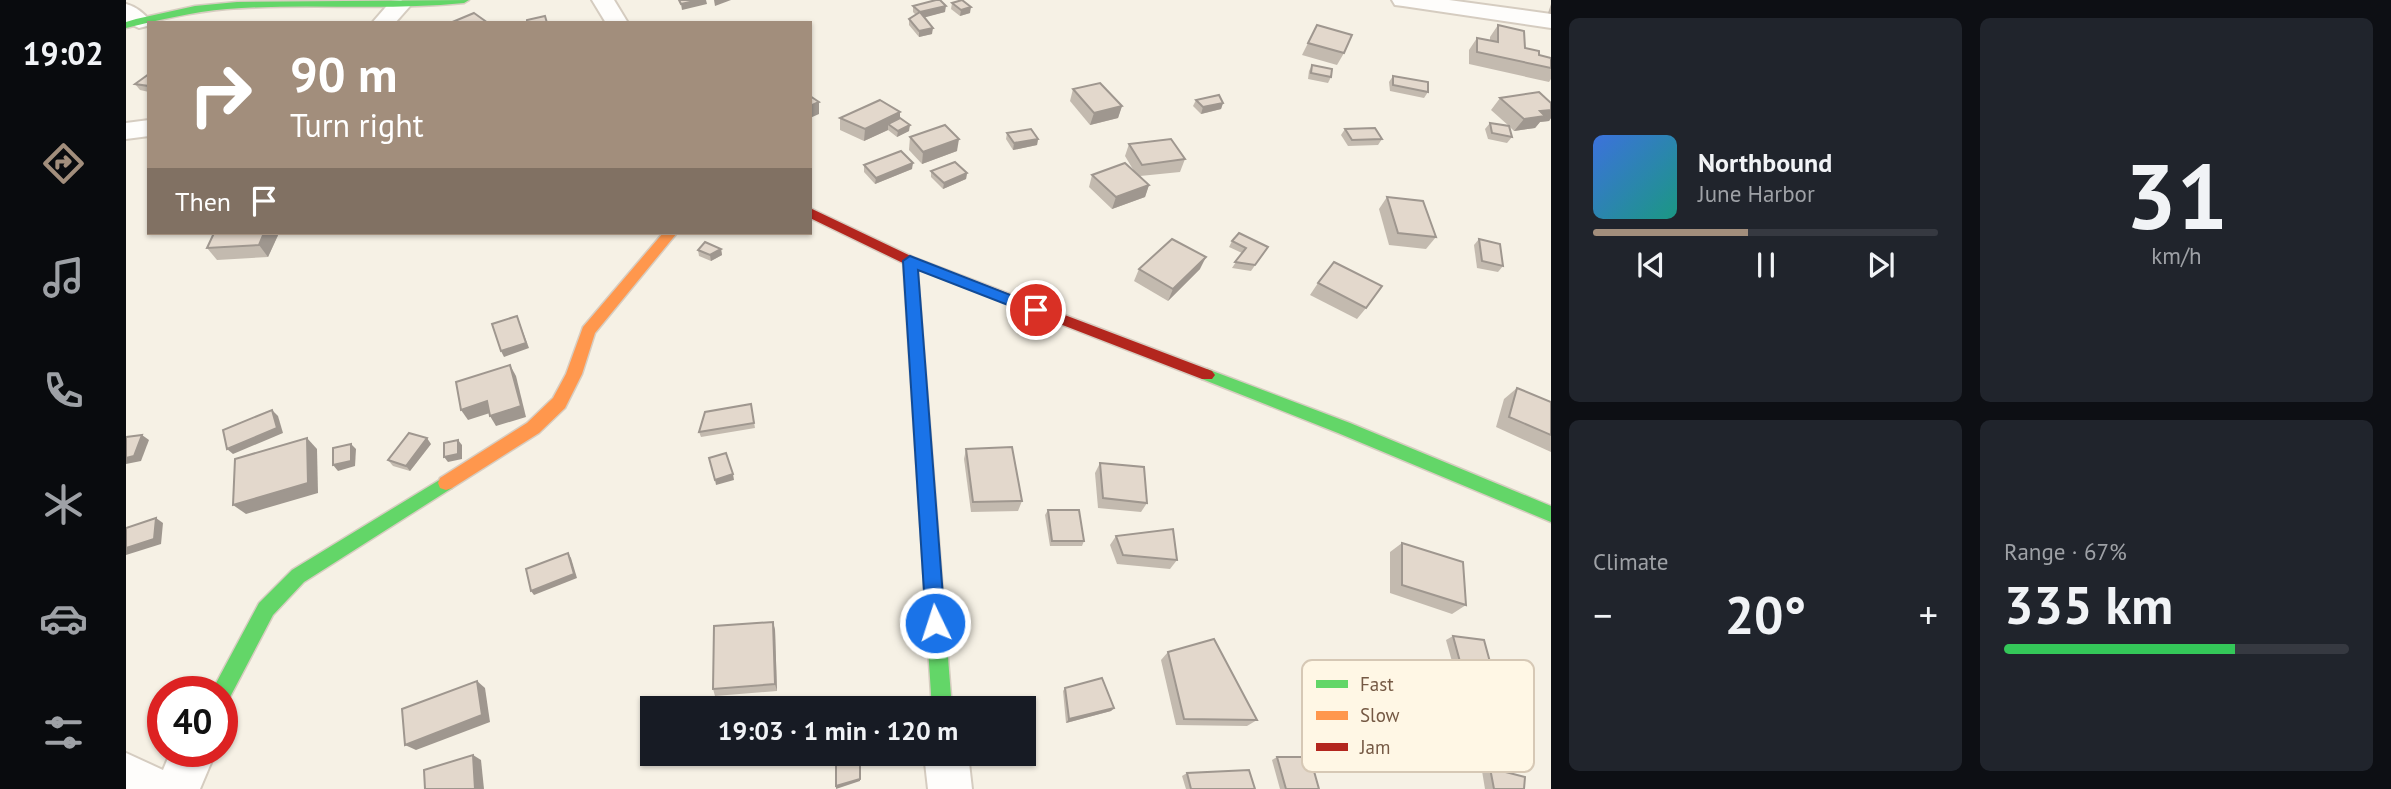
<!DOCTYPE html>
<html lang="en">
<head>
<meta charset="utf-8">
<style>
  body { margin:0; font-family:"PT Sans",sans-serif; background:#20242c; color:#f1f3f6; height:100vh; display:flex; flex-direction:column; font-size:26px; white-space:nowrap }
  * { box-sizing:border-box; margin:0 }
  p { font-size:23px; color:#9ea1a6 }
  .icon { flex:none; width:38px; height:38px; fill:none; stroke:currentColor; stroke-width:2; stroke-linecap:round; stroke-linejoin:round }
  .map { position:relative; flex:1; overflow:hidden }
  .drawer { display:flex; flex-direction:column; gap:18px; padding:18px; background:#0d0f14; width:840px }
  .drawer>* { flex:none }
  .top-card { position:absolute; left:21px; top:21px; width:665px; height:214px; border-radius:0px; box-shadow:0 2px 5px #0004; background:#a28e7c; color:#fff; overflow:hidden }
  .speed { position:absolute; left:21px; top:676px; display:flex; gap:14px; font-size:35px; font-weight:700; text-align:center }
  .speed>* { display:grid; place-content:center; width:91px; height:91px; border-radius:50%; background:#171b24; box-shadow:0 2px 5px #0004; line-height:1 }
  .speed .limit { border:10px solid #d22; background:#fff; color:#111 }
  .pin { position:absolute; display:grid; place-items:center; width:60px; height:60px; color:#fff; margin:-30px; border:4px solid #fff; border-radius:50%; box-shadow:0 2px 7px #0007 }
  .me { position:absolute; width:77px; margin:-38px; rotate:356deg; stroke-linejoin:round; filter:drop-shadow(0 0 5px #0008) }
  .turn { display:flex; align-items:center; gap:24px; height:147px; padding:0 28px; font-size:32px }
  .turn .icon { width:91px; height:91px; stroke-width:2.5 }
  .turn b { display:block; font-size:49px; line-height:60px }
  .then { display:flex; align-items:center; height:66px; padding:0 28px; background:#0003; gap:14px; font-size:26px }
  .big { font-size:52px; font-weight:800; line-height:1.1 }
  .drawer .card { flex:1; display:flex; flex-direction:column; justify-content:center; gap:10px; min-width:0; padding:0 24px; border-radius:10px; background:#20242c }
  .drawer .dial { align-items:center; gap:0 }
  .dial b { font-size:91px; line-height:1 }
  .song { display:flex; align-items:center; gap:21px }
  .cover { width:84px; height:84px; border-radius:10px; background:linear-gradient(135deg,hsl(220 70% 55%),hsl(170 70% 35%)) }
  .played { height:7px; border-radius:4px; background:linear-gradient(90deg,#a28e7c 45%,#363941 45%) }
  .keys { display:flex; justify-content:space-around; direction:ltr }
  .heat { display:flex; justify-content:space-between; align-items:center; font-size:38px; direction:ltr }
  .charge { height:10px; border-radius:5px; background:linear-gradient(90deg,#34c759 67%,#363941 0) }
  .drawer .tiles { flex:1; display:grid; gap:18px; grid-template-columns:repeat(2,1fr) }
  .trip { position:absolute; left:514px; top:696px; width:396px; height:70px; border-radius:0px; background:#171b24; box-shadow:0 2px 5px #0004; font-weight:800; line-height:70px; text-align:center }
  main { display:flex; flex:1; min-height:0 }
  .dock { display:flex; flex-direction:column; width:126px; justify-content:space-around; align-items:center; background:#090b0e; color:#9ea1a6 }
  .dock .icon { width:49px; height:49px }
  .dock .current { color:#a28e7c }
  .dock b { font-size:32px; color:#f1f3f6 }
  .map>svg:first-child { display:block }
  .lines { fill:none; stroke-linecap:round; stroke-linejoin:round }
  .street-casing { stroke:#d5ccc0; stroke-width:4 }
  .fast-casing { stroke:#d7cdc1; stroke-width:3 }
  .slow-casing { stroke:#d7cdc1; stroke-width:3 }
  .jam-casing { stroke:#d7cdc1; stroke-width:3 }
  .street { fill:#fefdfb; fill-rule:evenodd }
  .fast { fill:#63d668; fill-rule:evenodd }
  .slow { fill:#ff974d; fill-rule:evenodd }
  .jam { fill:#b3261e; fill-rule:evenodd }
  .wall { fill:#c3baaf }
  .shaded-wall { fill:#9f978f }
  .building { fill:#e3d8cc; stroke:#9f978f; stroke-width:2 }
  .route { fill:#1a73e8; stroke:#114b97; stroke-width:2 }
  .key { fill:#fff7e5; stroke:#d6c8b5; stroke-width:2 }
  .key-label { font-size:19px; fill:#755944 }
</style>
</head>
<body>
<main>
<nav class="dock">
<b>19:02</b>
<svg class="icon current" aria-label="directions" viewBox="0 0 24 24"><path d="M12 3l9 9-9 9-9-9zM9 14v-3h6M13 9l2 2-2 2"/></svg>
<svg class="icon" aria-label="music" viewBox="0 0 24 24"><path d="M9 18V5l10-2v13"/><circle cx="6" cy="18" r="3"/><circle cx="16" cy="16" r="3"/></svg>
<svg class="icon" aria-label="phone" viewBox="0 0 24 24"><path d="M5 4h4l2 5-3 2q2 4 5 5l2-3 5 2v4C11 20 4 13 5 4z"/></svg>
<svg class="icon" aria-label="climate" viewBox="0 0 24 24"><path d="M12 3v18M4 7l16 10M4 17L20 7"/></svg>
<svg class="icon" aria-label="car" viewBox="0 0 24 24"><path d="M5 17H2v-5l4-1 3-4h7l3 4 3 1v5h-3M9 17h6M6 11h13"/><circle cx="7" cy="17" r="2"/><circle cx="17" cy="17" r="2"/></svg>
<svg class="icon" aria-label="filters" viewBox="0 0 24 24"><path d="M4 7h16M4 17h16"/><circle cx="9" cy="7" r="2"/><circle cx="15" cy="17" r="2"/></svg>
</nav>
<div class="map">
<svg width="1425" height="789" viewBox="0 0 1425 789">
  <rect width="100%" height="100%" fill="#f6f1e5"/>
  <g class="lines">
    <g class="street-casing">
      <g id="street">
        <path d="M275 0 284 6 269 23H246L265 1Z"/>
        <path d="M466 0H488L502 23H480Z"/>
        <path d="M1266 0H1323L1425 14V28L1277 6 1269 5Z"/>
        <path d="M0 4C10 7 18 13 24 21L21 26 13 28 0 22Z"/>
        <path d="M23 120V136L0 139V123Z"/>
        <path d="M45 751H90L74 789H0V753L37 770Z"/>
        <path d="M798 754H842L846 789H802Z"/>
      </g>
    </g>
    <g class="fast-casing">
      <g id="fast">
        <path d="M343 0 338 3C259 11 180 3 101 9 66 12 33 20 0 28V22L10 19 69 6 111 2Z"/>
        <path d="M784 256 791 261 826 709H806L777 261Z"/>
        <path d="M1081 369 1224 423 1425 506V522L1212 433 1076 379 1073 375 1076 371Z"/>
        <path d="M320 476 326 478 328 483 326 488 178 582 147 615 103 699 96 702V691H86L89 685 133 603 166 570Z"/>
      </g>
    </g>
    <g class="slow-casing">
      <path id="slow" d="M537 233H551L469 333 456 374 439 408 413 433 326 488 320 490 314 488 312 483 314 478 401 423 427 398 440 374 457 327Z"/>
    </g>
    <g class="jam-casing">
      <path id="jam" d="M684 208 789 258 1086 371 1089 375 1086 379H1076L779 264 684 218Z"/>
    </g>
    <use href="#street" class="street"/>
    <use href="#fast" class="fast"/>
    <use href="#slow" class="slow"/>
    <use href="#jam" class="jam"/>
  </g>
  <g class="wall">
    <path d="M826 3 844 13 834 16 825 9Z"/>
    <path d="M1425 4V14L1422 13Z"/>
    <path d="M787 6 819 12 798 17 806 34 793 37 783 25V19L790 15 787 12Z"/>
    <path d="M1191 25 1218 53 1211 65 1176 55Z"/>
    <path d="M1372 25 1399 48 1413 55 1425 58V79L1423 82 1343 64V50L1351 38 1364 41V37Z"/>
    <path d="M1186 65 1205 77 1202 83 1182 79 1183 71Z"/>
    <path d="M23 74V92L14 90 9 84Z"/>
    <path d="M1267 76 1302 92 1298 98 1264 91 1263 82Z"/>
    <path d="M947 89 996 106 992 118 964 125 944 101Z"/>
    <path d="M1374 98 1425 103V118L1423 121 1414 122 1409 128 1388 131 1383 126 1386 137 1381 143 1362 139 1359 129 1364 123 1383 126 1365 110Z"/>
    <path d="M1070 100 1097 103 1095 109 1075 114 1067 106Z"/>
    <path d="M714 118H774L783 131 771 137 762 130 738 141 714 130Z"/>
    <path d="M1219 129 1256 139 1252 145 1222 146 1215 135Z"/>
    <path d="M881 133 912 139 911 145 887 150 880 139Z"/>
    <path d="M784 137 831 151 796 164 783 150Z"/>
    <path d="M1003 144 1059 159 1054 172 1014 176 1023 185 1019 197 986 209 963 187 966 175 1008 171 999 156Z"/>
    <path d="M738 165 786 169 749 184 738 172Z"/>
    <path d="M805 171 841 173 840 179 817 189 805 177Z"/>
    <path d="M1261 197 1310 237 1300 249 1263 245 1253 209Z"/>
    <path d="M153 233 142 257 91 260 81 248Z"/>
    <path d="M1353 239 1377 266 1372 272 1351 268 1348 245Z"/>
    <path d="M1106 241 1142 247 1125 271 1106 268 1116 253 1103 247Z"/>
    <path d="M595 249 596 255 585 261 573 256 572 250Z"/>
    <path d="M1013 269H1074L1042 301 1008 281Z"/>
    <path d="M1192 283 1240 308 1231 319 1184 295Z"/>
    <path d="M1391 388 1425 402V452L1370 427 1378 399Z"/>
    <path d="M625 404 629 428 575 437 573 432Z"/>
    <path d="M305 444 284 471 267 466 262 460Z"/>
    <path d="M840 449 896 501 892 511 845 512 838 459Z"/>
    <path d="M974 463 1021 503 1015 512 972 508 969 473Z"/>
    <path d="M922 510 958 541 956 546H924L919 515Z"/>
    <path d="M990 536 1051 560 1044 569 991 564 984 545Z"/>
    <path d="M1276 543 1340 605 1326 614 1264 593V552Z"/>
    <path d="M647 622 649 630 651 691 589 696 587 689Z"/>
    <path d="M1327 636 1370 684 1363 688 1332 683 1320 640Z"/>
    <path d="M1042 652 1131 720 1121 726 1050 725 1035 660Z"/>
    <path d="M939 688 988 708 985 711 940 723 937 691Z"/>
    <path d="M1209 690 1247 710 1240 714 1219 720 1203 694Z"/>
    <path d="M1151 757 1193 789H1154L1146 760Z"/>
    <path d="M1364 768 1398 789H1359L1356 771Z"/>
    <path d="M1061 773 1129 789H1060L1056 776Z"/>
  </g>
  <g class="shaded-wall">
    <path d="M573 0H580L581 4 556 10 555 4Z"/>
    <path d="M588 0H605L589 6Z"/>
    <path d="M820 6 819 12 793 19 794 12Z"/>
    <path d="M845 7 844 13 834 16 835 10Z"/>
    <path d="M807 28 806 34 793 37V31Z"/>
    <path d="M693 102V114L684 118V106Z"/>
    <path d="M1097 103 1095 109 1075 114 1077 107Z"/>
    <path d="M996 106 992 118 964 125 968 113Z"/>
    <path d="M1425 110V118L1423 121 1414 122 1409 128 1388 131 1398 119 1414 111Z"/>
    <path d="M774 112V124H762V130L738 141 739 129Z"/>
    <path d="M784 125 783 131 771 137 772 131Z"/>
    <path d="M833 139 831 151 796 164 797 152Z"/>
    <path d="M912 139 911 145 887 150 888 143Z"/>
    <path d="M787 163 786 169 749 184 750 178Z"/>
    <path d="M841 173 840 179 817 189 818 183Z"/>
    <path d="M1023 185 1019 197 986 209 990 197Z"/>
    <path d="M138 233H153L142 257 133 245Z"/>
    <path d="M595 249 596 255 585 261 584 255Z"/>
    <path d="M1080 257 1074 269 1042 301 1047 289Z"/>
    <path d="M391 316 403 348 378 357 375 351Z"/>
    <path d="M384 365 390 376 400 417 370 426 364 416Z"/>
    <path d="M361 401 367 412 342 420 335 410Z"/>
    <path d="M146 410 152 416 157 433 107 454 101 449Z"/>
    <path d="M16 435 23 440 15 461 0 464V458Z"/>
    <path d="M181 438 191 449 192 493 120 514 107 505Z"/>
    <path d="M301 438 305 444 284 471 280 466Z"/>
    <path d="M332 440 336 445V459L322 462 318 457Z"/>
    <path d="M225 444 230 449 229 466 212 471 207 465Z"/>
    <path d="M607 474 608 480 590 485 589 480Z"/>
    <path d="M30 518 37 523 35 544 0 555V548Z"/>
    <path d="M442 553 445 558 451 578 408 595 405 591Z"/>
    <path d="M647 622 649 630 651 691 649 684Z"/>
    <path d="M351 681 359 688 364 722 290 750 279 745Z"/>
    <path d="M988 708 985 711 940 723 943 719Z"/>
    <path d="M1247 710 1240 714 1219 720 1225 717Z"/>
    <path d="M347 755 355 760 358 789H349Z"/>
    <path d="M734 779V781L710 789V786Z"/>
  </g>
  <g class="building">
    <path d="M553 0H573L555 4Z"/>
    <path d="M810 0H814L820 6 794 12 787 6Z"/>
    <path d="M836 0 845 7 835 10 826 3Z"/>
    <path d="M794 12 807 28 793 31 783 19Z"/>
    <path d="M348 13 362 23H324Z"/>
    <path d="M419 16 421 23H401V20Z"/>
    <path d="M1191 25 1226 35 1218 53 1182 43Z"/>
    <path d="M1372 25 1398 31 1399 48 1413 51V55L1425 58V68L1351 52V38L1372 42Z"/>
    <path d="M1186 65 1206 69 1205 77 1185 73Z"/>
    <path d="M23 74V86L9 84Z"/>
    <path d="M1267 76 1302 82V92L1267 85Z"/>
    <path d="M974 83 996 106 968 113 947 89Z"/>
    <path d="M1413 92 1425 103V110L1414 111 1419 116 1398 119 1374 98Z"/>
    <path d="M1093 95 1097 103 1077 107 1070 100Z"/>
    <path d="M684 96 693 102 684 106Z"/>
    <path d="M754 100 774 112 739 129 714 118Z"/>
    <path d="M774 118 784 125 772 131 762 124Z"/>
    <path d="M1364 123 1383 126 1386 137 1366 133Z"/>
    <path d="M819 125 833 139 797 152 784 137Z"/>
    <path d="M1249 128 1256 139 1226 140 1219 129Z"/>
    <path d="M905 129 912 139 888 143 881 133Z"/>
    <path d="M1045 139 1059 159 1016 165 1003 144Z"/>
    <path d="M775 151 787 163 750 178 738 165Z"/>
    <path d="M829 162 841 173 818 183 805 171Z"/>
    <path d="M999 163 1023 185 990 197 966 175Z"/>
    <path d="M1261 197 1297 201 1310 237 1272 233Z"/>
    <path d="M88 233H138L133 245 81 248Z"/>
    <path d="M1113 233 1142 247 1129 265 1109 262 1120 248 1106 241Z"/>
    <path d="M1046 239 1080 257 1047 289 1013 269Z"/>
    <path d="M1353 239 1374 244 1377 266 1356 261Z"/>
    <path d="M579 242 595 249 584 255 572 250Z"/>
    <path d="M1208 262 1256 286 1240 308 1192 283Z"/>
    <path d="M391 316 400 343 375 351 366 324Z"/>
    <path d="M384 365 395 406 364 416 361 401 335 410 330 382Z"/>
    <path d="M1391 388 1425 402V435L1383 417Z"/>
    <path d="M625 404 628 423 573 432 579 412Z"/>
    <path d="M146 410 151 428 101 449 97 430Z"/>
    <path d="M283 433 301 438 280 466 262 460Z"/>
    <path d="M16 435 8 456 0 458V437Z"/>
    <path d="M181 438 182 483 107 505 109 459Z"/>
    <path d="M332 440V454L318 457V443Z"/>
    <path d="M225 444V461L207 465V448Z"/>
    <path d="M886 447 896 501 847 502 840 449Z"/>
    <path d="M600 453 607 474 589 480 583 458Z"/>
    <path d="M974 463 1018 467 1021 503 977 498Z"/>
    <path d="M922 510H953L958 541H926Z"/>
    <path d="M30 518 28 539 0 548V528Z"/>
    <path d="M1047 529 1051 560 997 555 990 536Z"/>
    <path d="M1276 543 1337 562 1340 605 1276 585Z"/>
    <path d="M442 553 448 574 405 591 400 569Z"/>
    <path d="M647 622 649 684 587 689 588 626Z"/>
    <path d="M1327 636 1358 640 1370 684 1339 680Z"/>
    <path d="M1088 639 1131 720 1058 719 1042 652Z"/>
    <path d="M976 678 988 708 943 719 939 688Z"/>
    <path d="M351 681 356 715 279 745 276 709Z"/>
    <path d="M710 754H734V779L710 786Z"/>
    <path d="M347 755 349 789H299L298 770Z"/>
    <path d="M1151 757H1184L1193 789H1160Z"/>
    <path d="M1364 768 1399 777 1398 789H1368Z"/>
    <path d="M1123 770 1129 789H1065L1061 773Z"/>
  </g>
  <path class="route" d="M784 256 915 307 917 310 915 314H905L792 270 819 623 816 630 809 633 803 630 800 623 777 261Z"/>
  <rect x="1176" y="660" width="232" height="112" rx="10" class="key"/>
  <rect x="1190" y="680" width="32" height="8" fill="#63d668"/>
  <rect x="1190" y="711" width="32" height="9" fill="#ff974d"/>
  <rect x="1190" y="743" width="32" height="8" fill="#b3261e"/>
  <g class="key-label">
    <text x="1234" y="691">Fast</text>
    <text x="1234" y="722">Slow</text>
    <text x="1234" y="754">Jam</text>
  </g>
</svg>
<div class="speed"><div class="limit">40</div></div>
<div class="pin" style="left:910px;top:310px;background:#d93025"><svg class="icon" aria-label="arrive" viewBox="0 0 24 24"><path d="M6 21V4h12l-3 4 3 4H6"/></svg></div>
<svg class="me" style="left:809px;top:623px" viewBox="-20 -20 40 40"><circle r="17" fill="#1a73e8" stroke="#fff" stroke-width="3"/><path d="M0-11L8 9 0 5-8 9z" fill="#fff"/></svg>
<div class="trip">19:03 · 1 min · 120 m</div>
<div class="top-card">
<div class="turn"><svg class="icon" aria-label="right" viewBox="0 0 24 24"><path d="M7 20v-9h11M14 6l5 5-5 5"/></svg><div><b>90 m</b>Turn right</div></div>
<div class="then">Then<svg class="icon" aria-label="arrive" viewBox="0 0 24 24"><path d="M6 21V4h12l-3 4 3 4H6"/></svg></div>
</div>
</div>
<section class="drawer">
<div class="tiles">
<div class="card">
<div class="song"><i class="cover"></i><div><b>Northbound</b><p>June Harbor</p></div></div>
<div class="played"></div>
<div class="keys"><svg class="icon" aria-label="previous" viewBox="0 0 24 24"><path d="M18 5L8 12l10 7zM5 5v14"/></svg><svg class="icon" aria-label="pause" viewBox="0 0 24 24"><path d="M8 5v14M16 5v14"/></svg><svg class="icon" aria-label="next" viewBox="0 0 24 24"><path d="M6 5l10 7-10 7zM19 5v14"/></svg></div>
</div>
<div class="card dial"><b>31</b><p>km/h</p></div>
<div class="card"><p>Climate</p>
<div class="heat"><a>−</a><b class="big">20°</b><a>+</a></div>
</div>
<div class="card"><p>Range · 67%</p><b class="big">335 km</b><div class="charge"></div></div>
</div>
</section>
</main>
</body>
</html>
